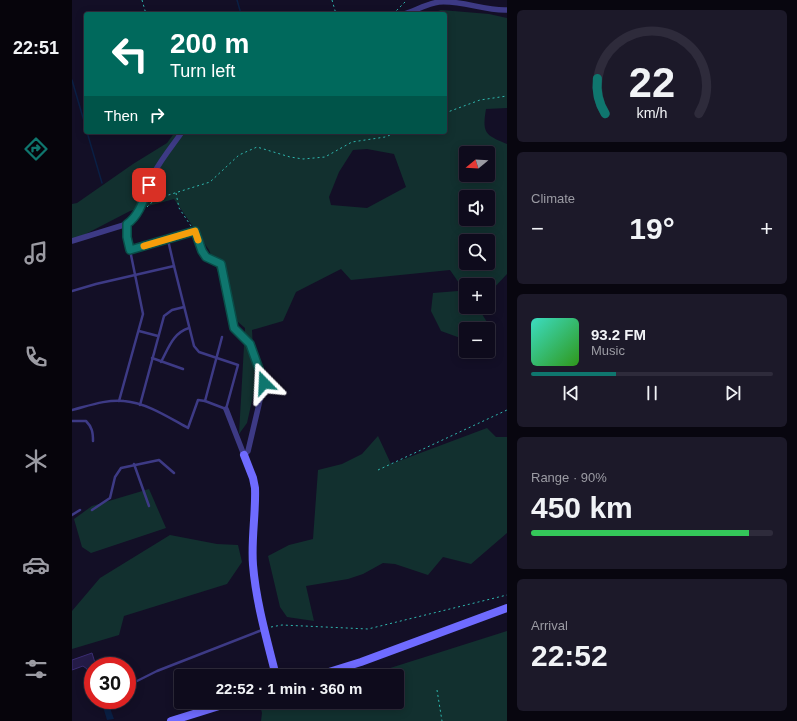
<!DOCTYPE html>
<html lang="en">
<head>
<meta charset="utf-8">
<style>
  body { margin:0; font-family:Helvetica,sans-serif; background:#1c1929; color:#f1f3f6; height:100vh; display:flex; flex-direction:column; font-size:15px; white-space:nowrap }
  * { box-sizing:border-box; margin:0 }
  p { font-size:13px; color:#9b9ba3 }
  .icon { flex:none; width:22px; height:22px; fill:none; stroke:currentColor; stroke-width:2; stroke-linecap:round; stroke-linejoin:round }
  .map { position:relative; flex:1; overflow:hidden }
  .details { display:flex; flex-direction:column; gap:10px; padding:10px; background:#08060f; width:290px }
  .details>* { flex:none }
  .banner { position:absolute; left:12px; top:12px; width:363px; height:122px; border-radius:4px; box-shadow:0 2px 10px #0003,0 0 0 1px #2e2b3b; background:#00695c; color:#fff; overflow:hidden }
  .needle { width:26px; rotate:252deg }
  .tools { position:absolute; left:387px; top:146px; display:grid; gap:8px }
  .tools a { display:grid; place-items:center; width:36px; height:36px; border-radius:4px; background:#0e0b1c; box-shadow:0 2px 10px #0003,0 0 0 1px #2e2b3b; font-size:20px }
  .speed { position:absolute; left:12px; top:657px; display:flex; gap:8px; font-size:20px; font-weight:700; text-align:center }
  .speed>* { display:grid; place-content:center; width:52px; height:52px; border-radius:50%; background:#0e0b1c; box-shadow:0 2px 10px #0003,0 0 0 1px #2e2b3b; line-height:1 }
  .speed .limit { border:6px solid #d22; background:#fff; color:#111 }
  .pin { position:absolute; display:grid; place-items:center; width:34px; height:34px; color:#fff; margin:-17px; border-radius:8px; box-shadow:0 2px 6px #0006 }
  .me { position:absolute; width:44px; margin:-22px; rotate:339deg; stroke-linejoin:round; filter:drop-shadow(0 0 3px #0008) }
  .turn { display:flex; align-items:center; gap:14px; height:84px; padding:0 20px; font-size:18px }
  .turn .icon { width:52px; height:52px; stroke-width:2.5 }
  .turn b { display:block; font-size:28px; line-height:34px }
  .then { display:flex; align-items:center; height:38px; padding:0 20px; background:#0003; gap:8px; font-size:15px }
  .big { font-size:30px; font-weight:700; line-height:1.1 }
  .details .tile { flex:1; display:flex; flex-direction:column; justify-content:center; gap:6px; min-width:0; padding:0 14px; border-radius:6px; background:#1c1929 }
  .details .dial { align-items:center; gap:0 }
  .dial svg { height:104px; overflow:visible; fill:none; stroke:#2e2b3b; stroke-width:7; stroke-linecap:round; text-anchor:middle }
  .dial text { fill:#f1f3f6; stroke:none }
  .song { display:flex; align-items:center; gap:12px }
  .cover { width:48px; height:48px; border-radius:6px; background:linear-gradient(135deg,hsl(170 70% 55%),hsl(110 70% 35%)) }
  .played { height:4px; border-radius:2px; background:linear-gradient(90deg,#0f766e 35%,#2e2b3b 35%) }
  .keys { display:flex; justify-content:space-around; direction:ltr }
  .heat { display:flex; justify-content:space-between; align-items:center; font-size:22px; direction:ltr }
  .charge { height:6px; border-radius:3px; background:linear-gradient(90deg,#34c759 90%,#2e2b3b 0) }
  .trip { position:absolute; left:102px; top:669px; width:230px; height:40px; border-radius:4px; background:#0e0b1c; box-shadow:0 2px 10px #0003,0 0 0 1px #2e2b3b; font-weight:700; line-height:40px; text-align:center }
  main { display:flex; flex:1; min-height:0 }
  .tabs { display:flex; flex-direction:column; width:72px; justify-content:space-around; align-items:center; background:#06040b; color:#9b9ba3 }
  .tabs .icon { width:28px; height:28px }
  .tabs .on { color:#0f766e }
  .tabs b { font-size:18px; color:#f1f3f6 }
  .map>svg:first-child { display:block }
  .green { fill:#12302f; fill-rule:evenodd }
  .water { fill:#0a1f44 }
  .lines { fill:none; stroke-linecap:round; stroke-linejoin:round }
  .stream { stroke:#0a1f44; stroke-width:1.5 }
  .building { fill:#241b47; stroke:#3b2d73 }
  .path { stroke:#2fb8b0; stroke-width:1; stroke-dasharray:2 3; stroke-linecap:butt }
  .lane { stroke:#3d3a85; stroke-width:2.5 }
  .street { stroke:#3d3a85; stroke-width:5.5 }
  .secondary { stroke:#6f6bff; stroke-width:8 }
  .route-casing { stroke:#0a4d48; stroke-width:10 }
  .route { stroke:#0f766e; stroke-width:7 }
  .slow { stroke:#f59e0b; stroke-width:7 }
</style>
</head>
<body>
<main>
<nav class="tabs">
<b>22:51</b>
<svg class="icon on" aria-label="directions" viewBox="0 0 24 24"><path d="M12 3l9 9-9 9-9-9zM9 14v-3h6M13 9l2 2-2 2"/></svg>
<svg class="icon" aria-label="music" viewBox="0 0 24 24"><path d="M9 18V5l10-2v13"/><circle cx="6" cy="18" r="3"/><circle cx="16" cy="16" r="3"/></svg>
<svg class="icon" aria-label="phone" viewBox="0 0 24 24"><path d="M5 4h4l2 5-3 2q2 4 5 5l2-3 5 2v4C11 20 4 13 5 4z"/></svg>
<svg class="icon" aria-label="climate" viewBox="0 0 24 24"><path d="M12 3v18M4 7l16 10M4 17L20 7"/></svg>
<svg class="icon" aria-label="car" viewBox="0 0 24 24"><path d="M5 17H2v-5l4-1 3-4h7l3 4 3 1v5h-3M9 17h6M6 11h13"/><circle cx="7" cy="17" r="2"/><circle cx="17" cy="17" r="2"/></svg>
<svg class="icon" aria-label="filters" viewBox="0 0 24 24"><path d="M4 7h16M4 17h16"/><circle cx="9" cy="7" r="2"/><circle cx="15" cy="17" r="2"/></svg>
</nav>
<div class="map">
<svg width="435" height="721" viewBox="0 0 435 721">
  <rect width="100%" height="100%" fill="#130f26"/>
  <g class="green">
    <path d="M369 10 417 14 435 18V108L414 109C410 133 413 135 435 144V274L419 291 416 298V285H394V307H412L410 314 418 327 416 334V329H394V340L369 331 359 311 361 293 386 291 387 283 378 270 279 280 269 269 224 292 211 321 180 330 183 387 175 423 167 434 173 328 166 322 137 250 102 199 58 211 6 238 0 240V204L5 203 61 164 95 143 103 132H373V14H357ZM295 149 322 154 334 187 295 208 259 205 257 197 267 172 281 150ZM394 153H416V175H394ZM394 197H416V219H394ZM394 241H416V263H394Z"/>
    <path d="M415 428 424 437H435V533L399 564 371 557 356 575 323 564 311 563 291 574 276 579 234 586 242 621 215 617 208 607 196 556 217 545 241 539 246 470 270 464 290 454 306 436 319 464Z"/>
    <path d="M77 489 94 528 19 553 10 547 2 519 20 506Z"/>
    <path d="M98 535 145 544 166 545 170 562 155 584 52 616 47 635 0 649V611L28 578Z"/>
    <path d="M435 631V721H189L190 713 189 709 210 702H325V676H293Z"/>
  </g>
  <path class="water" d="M34 706 38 708 42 719 35 720 32 710Z"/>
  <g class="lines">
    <g class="stream">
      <path d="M165 0 169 14"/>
      <path d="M0 80 14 128"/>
      <path d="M15 132 30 183"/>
    </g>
  </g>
  <path class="building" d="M20 653 24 666H21L20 684 15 669 11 666 0 670V660Z"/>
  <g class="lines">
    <g class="path">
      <path d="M70 0 74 14"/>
      <path d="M260 0 264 14"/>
      <path d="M321 14 335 0"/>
      <path d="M373 113 408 100 435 96"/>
      <path d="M104 193 107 208 119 226"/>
      <path d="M75 207 79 203 90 197 138 182 167 155 185 147 218 157 231 159 253 157 280 142 313 137 326 132"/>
      <path d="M306 470 435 410"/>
      <path d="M199 627 210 625 296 629 435 595"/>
      <path d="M365 690 370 721"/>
    </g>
    <g class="lane">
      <path d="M96 240 102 266"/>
      <path d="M0 291 24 284 102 266 122 346 127 352 166 365 154 409 133 401 126 400 116 428C96 417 75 403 52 401 35 399 16 406 0 410"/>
      <path d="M67 331 86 336"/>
      <path d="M80 358 111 369"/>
      <path d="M89 362C97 347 101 333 117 328"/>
      <path d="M47 401 71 314 58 250"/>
      <path d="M133 401 150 337"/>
      <path d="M68 405 92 316 100 310 112 307"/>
      <path d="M0 421H14C20 427 21 432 21 441"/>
      <path d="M62 464 77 506"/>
      <path d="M20 510 38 498 43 477 49 468 87 460 102 473"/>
      <path d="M0 515 8 510"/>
      <path d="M55 686 85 671 190 630"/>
    </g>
    <g class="street">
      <path d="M332 14C342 11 357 3 367 2 390 0 412 11 435 10"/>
      <path d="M55 224V237L57 249 123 231 130 251 135 257 149 264 162 328 177 344 192 383 176 451 172 455 154 409"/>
      <path d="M0 241 55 224C72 213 73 189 82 173 90 158 101 145 110 132"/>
    </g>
    <g class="secondary">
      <path d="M172 455 181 478 183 488C184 513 179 539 181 565 184 602 195 640 204 676"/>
      <path d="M244 676 289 662 435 608"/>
      <path d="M99 721 160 702"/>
    </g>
  </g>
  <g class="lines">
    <g class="route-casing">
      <path id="route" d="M77 185C72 198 68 215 55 224V237L58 250 123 231 130 251 134 257 149 264 162 328 178 344 192 383"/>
    </g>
    <use href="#route" class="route"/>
    <path class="slow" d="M72 246 123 231 126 240"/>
  </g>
</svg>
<div class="tools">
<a><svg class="needle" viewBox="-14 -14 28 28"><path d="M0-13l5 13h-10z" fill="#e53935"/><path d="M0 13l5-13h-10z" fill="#9b9ba3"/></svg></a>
<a><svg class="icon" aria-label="sound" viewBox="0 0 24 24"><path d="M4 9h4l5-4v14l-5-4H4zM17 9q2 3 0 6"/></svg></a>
<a><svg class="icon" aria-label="search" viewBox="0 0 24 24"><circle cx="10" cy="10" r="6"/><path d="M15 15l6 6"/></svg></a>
<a>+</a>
<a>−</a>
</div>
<div class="speed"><div class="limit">30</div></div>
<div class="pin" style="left:77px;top:185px;background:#d93025"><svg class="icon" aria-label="arrive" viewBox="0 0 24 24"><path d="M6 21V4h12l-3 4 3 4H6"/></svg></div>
<svg class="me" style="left:192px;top:383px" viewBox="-20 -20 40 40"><path d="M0-17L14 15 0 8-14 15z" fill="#0f766e" stroke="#fff" stroke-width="4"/></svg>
<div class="trip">22:52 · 1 min · 360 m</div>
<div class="banner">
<div class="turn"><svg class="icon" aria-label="left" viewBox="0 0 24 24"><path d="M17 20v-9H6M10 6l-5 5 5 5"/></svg><div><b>200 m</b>Turn left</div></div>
<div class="then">Then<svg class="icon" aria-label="right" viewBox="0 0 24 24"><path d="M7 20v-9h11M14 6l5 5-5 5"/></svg></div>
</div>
</div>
<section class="details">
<div class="tile dial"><svg viewBox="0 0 100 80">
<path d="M14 69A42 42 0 1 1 86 69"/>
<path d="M14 69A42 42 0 0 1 8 42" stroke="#0f766e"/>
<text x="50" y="56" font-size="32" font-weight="700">22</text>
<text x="50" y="72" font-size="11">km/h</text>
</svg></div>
<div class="tile"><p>Climate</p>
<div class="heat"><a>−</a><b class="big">19°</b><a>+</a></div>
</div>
<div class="tile">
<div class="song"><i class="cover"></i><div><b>93.2 FM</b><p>Music</p></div></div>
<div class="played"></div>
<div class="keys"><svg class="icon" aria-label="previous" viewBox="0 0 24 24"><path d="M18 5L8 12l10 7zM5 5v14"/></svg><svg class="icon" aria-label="pause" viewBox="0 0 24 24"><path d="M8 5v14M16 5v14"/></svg><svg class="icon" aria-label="next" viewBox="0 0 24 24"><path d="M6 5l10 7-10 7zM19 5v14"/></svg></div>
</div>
<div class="tile"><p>Range · 90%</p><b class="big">450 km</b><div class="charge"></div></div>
<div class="tile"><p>Arrival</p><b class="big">22:52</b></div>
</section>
</main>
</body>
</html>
